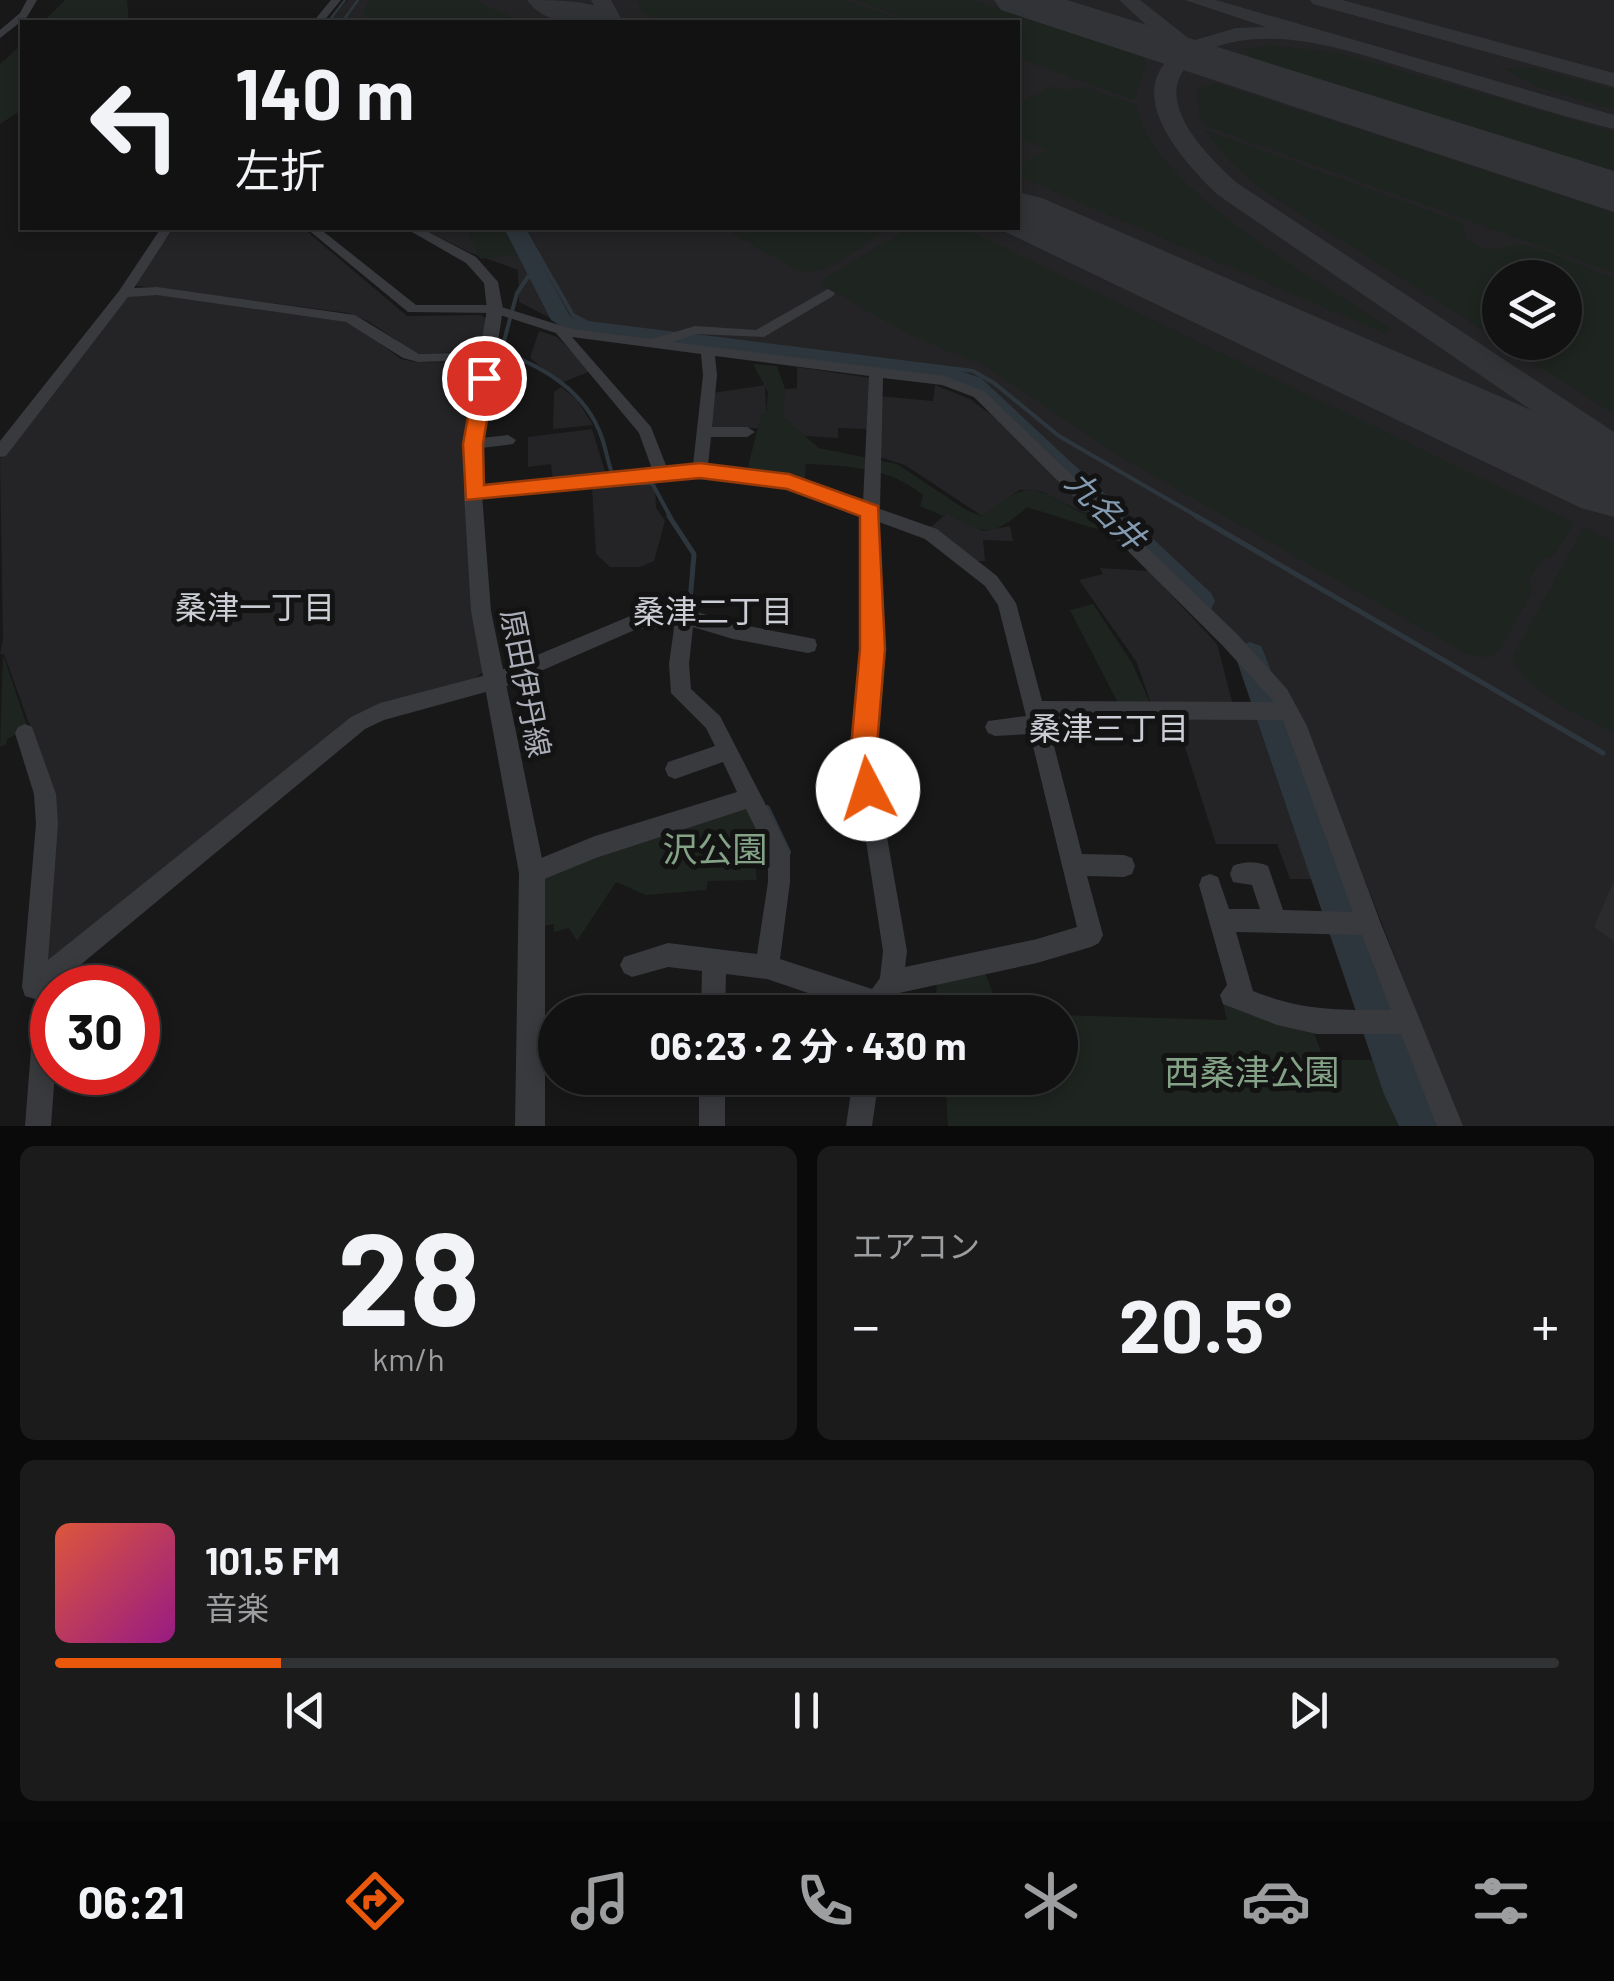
<!DOCTYPE html>
<html lang="ja">
<head>
<meta charset="utf-8">
<style>
  body { margin:0; font-family:Barlow,"Noto Sans JP",sans-serif; background:#1b1b1c; color:#f1f3f6; height:100vh; display:flex; flex-direction:column; font-size:38px; white-space:nowrap }
  * { box-sizing:border-box; margin:0 }
  p { font-size:32px; color:#9c9ea0 }
  .icon { flex:none; width:55px; height:55px; fill:none; stroke:currentColor; stroke-width:2; stroke-linecap:round; stroke-linejoin:round }
  .map { position:relative; height:1126px; overflow:hidden }
  .drawer { display:flex; flex-direction:column; gap:20px; padding:20px; background:#0a0a0a; flex:1 }
  .drawer>* { flex:none }
  .hud { position:absolute; left:20px; top:20px; width:1000px; height:210px; border-radius:0px; box-shadow:0 5px 15px #0003,0 0 0 2px #313233; background:#121213; color:#f1f3f6; overflow:hidden }
  .controls { position:absolute; left:1482px; top:260px; display:grid; gap:20px }
  .controls a { display:grid; place-items:center; width:100px; height:100px; border-radius:50%; background:#121213; box-shadow:0 5px 15px #0003,0 0 0 2px #313233; font-size:50px }
  .speed { position:absolute; left:30px; top:965px; display:flex; gap:20px; font-size:50px; font-weight:700; text-align:center }
  .speed>* { display:grid; place-content:center; width:130px; height:130px; border-radius:50%; background:#121213; box-shadow:0 5px 15px #0003,0 0 0 2px #313233; line-height:1 }
  .speed .limit { border:15px solid #d22; background:#fff; color:#111 }
  .pin { position:absolute; display:grid; place-items:center; width:85px; height:85px; color:#fff; margin:-42px; border:5px solid #fff; border-radius:50%; box-shadow:0 2px 10px #0007 }
  .me { position:absolute; width:110px; margin:-55px; rotate:355deg; stroke-linejoin:round; filter:drop-shadow(0 0 8px #0008) }
  .turn { display:flex; align-items:center; gap:35px; height:210px; padding:0 50px; font-size:45px }
  .turn .icon { width:130px; height:130px; stroke-width:2.5 }
  .turn b { display:block; font-size:70px; line-height:85px }
  .big { font-size:75px; font-weight:700; line-height:1.1 }
  .drawer .tile { flex:1; display:flex; flex-direction:column; justify-content:center; gap:15px; min-width:0; padding:0 35px; border-radius:15px; background:#1b1b1c }
  .drawer .dial { align-items:center; gap:0 }
  .dial b { font-size:130px; line-height:1 }
  .song { display:flex; align-items:center; gap:30px }
  .cover { width:120px; height:120px; border-radius:15px; background:linear-gradient(135deg,hsl(10 70% 55%),hsl(310 70% 35%)) }
  .played { height:10px; border-radius:5px; background:linear-gradient(90deg,#ea580c 15%,#313233 15%) }
  .keys { display:flex; justify-content:space-around; direction:ltr }
  .heat { display:flex; justify-content:space-between; align-items:center; font-size:55px; direction:ltr }
  .drawer .tiles { flex:1; display:grid; gap:20px; grid-template-columns:1fr 1fr }
  .tile:last-child { grid-column:span 2 }
  .trip { position:absolute; left:538px; top:995px; width:540px; height:100px; border-radius:50px; background:#121213; box-shadow:0 5px 15px #0003,0 0 0 2px #313233; font-weight:700; line-height:100px; text-align:center }
  .dock { display:flex; height:160px; justify-content:space-around; align-items:center; background:#070708; color:#9c9ea0 }
  .dock .icon { width:70px; height:70px }
  .dock .selected { color:#ea580c }
  .dock b { font-size:45px; color:#f1f3f6 }
  .map>svg:first-child { display:block }
  .built { fill:#242426; fill-rule:evenodd }
  .green { fill:#1e241f }
  .lines { fill:none; stroke-linecap:round; stroke-linejoin:round }
  .stream-far3 { stroke:#2e363d; stroke-width:2.5 }
  .stream-far2 { stroke:#2e363d; stroke-width:4 }
  .stream-far1 { stroke:#2e363d; stroke-width:5 }
  .stream { stroke:#2e363d; stroke-width:6 }
  .river { fill:#2e363d; fill-rule:evenodd }
  .taxiway { fill:#323336; fill-rule:evenodd }
  .runway { fill:#323336; fill-rule:evenodd }
  .building { fill:#2b2b2d }
  .minor { fill:#393a3e; fill-rule:evenodd }
  .tertiary { fill:#393a3e; fill-rule:evenodd }
  .route { fill:#ea580c; stroke:#983908; stroke-width:2.5 }
  .labels { text-anchor:middle; dominant-baseline:central; stroke-width:10; stroke-linejoin:round; paint-order:stroke }
  .street-label { font-size:30px; fill:#abaeb8; stroke:#131314 }
  .water-label { font-size:32px; font-style:italic; fill:#849bb1; stroke:#131314 }
  .neighbourhood-label { font-size:32px; fill:#cbced5; stroke:#131314 }
  .near-park-label { font-size:35px; fill:#83a286; stroke:#131314 }
</style>
</head>
<body>
<div class="map">
<svg width="1614" height="1126" viewBox="0 0 1614 1126">
  <rect width="100%" height="100%" fill="#181819"/>
  <g class="built">
    <path d="M348 0H1614V1126H1461L1305 727 976 386 952 378 572 329 519 302 518 270 471 253 421 228H1018V22H327ZM1500 278H1565V342H1500Z"/>
    <path d="M174 228H303L407 316 481 315 486 319 482 351 417 354 368 321 348 313 132 285Z"/>
    <path d="M154 294 341 321 354 324 401 359 415 362 481 363 464 447 487 669 471 681 382 708 47 969 45 768 4 654H0L3 640 0 459 127 295Z"/>
    <path d="M539 331 557 337 591 371 561 383 530 358Z"/>
    <path d="M797 367 871 378 868 429 838 428V438L791 435 777 424 780 390 797 388Z"/>
    <path d="M765 385 766 414 761 415 760 428 710 429 713 393Z"/>
    <path d="M935 385 970 399 993 416 1090 512 1084 513 1040 491 1020 490 982 516 905 465 876 456 879 396 933 401Z"/>
    <path d="M561 387 577 400 593 425 553 429 554 392Z"/>
    <path d="M592 429 607 478 553 481 551 464 528 467V437Z"/>
    <path d="M655 482 656 508 665 521 654 561 640 567H610L596 554 592 486Z"/>
    <path d="M947 513 983 531 1010 526 1013 541 983 540 985 561H974L930 528Z"/>
    <path d="M1100 568 1149 571 1217 644 1233 705 1152 706 1136 661 1079 580 1103 574Z"/>
    <path d="M1269 717 1325 879H1290L1277 844H1216L1176 719Z"/>
  </g>
  <g class="green">
    <path d="M65 0H127L129 22H43Z"/>
    <path d="M369 0H475L519 21 371 22 363 13Z"/>
    <path d="M636 0H846L909 22H664L643 13Z"/>
    <path d="M855 0H974L1141 55 1146 63 1134 100 1018 58V22H917Z"/>
    <path d="M22 44V110L0 124V64Z"/>
    <path d="M1268 45 1339 53 1614 132V173L1255 61 1243 49Z"/>
    <path d="M1504 68H1533L1614 90V110L1535 86Z"/>
    <path d="M1215 83 1614 213V273L1206 126 1199 115 1197 89Z"/>
    <path d="M1049 87 1065 90 1085 87 1137 105C1145 184 1324 284 1388 327L1386 334 1018 176V166L1049 151 1018 138V104Z"/>
    <path d="M1205 130 1463 223 1466 238C1497 261 1503 241 1525 245 1555 252 1585 267 1614 278V414L1502 343 1565 342V278H1500V341L1258 187 1228 159Z"/>
    <path d="M466 228H507L523 255 480 259Z"/>
    <path d="M723 228H890C861 242 834 278 797 270Z"/>
    <path d="M910 228H963L1574 523 1554 555 1541 559 1529 580 1532 592 1500 649C1487 662 1475 657 1460 650L1124 459 987 367 910 335 824 286 823 279Z"/>
    <path d="M753 364 777 366 785 389 783 417 819 448 897 464 966 510 982 516C1032 478 1030 486 1084 514L1090 513 1109 533 1027 507C994 536 985 537 947 513L943 516 920 506 923 495C889 467 848 466 806 464L804 485 747 471 761 415 766 414 768 392Z"/>
    <path d="M1584 527 1614 542V733C1580 713 1529 696 1512 658Z"/>
    <path d="M1093 604 1132 663 1152 707H1120L1070 610Z"/>
    <path d="M3 654 28 729 7 739 6 744 0 747Z"/>
    <path d="M746 808 769 843 753 846 757 880 708 881 706 890 646 895 616 882 577 941 569 928 554 932V924L539 927 537 885 549 874Z"/>
    <path d="M984 970 1000 1012H1011H938L936 983Z"/>
    <path d="M1222 999 1313 1030 1324 1060H1387L1412 1126H948L945 1078H1060V1015L1227 1020Z"/>
  </g>
  <g class="lines">
    <g class="stream-far3">
      <path d="M328 22 345 0"/>
      <path d="M348 22 345 18 358 0"/>
    </g>
    <g class="stream-far2">
      <path d="M523 228 573 315 588 323 676 334"/>
      <path d="M520 242 532 271 517 293 501 352C544 366 587 393 602 438 607 453 609 469 616 484L652 483 671 518"/>
      <path d="M687 335 973 371 994 383 1059 436 1200 518"/>
    </g>
    <g class="stream-far1">
      <path d="M669 516 694 554 689 613"/>
      <path d="M1196 516 1603 753"/>
    </g>
    <path class="stream" d="M767 808 788 852"/>
    <g class="river">
      <path d="M504 228H522L570 316 587 323 954 369 981 378 1211 593 1215 601 1211 609 1201 612 1191 609 965 388 951 383 573 334 551 320Z"/>
      <path d="M1250 642 1261 646 1265 655 1422 1084 1442 1126H1399L1384 1094 1235 655 1239 646Z"/>
    </g>
    <g class="taxiway">
      <path d="M591 0H611L623 22H603Z"/>
      <path d="M1119 0H1140L1192 41 1236 28 1266 27 1185 0H1216L1614 115V129C1552 114 1490 93 1428 75 1360 55 1280 22 1210 49L1253 68 1256 73 1253 78H1237L1196 58C1145 95 1206 155 1237 183L1614 432V461L1601 458 1218 195C1182 160 1119 92 1179 50L1167 44Z"/>
      <path d="M1310 0H1342L1614 73V87L1313 4Z"/>
      <path d="M1554 444 1614 467V495L1541 466 1536 457 1541 448Z"/>
    </g>
    <g class="runway">
      <path d="M527 0C560 0 605 0 626 22 594 24 548 30 527 0Z"/>
      <path d="M994 0H1067L1614 171V212L1001 10Z"/>
      <path d="M1018 192 1042 198 1614 446V517L1581 508 997 228H1018Z"/>
    </g>
  </g>
  <path class="building" d="M1614 881V941L1594 927Z"/>
  <g class="lines">
    <g class="minor">
      <path d="M161 228H173L134 288 157 287 355 315 419 354 488 352 495 356 488 360 418 362 403 358 346 322 157 295 128 297 6 456 0 457V441L119 291Z"/>
      <path d="M306 228H319L416 305H495L572 329 651 339 695 326 756 330 828 289 835 293 833 296 764 337 696 334 672 342 944 376 984 391 1237 634 1287 689 1307 726 1381 924 1463 1126H1437L1401 1034H1317L1277 1025 1223 1004 1220 995 1227 985 1199 885 1202 877 1210 874 1218 877 1229 909H1260L1252 885 1233 882 1230 874 1233 866C1244 861 1257 861 1268 866L1283 910 1353 912 1283 720 1047 719 1082 854 1124 855 1132 858 1135 866 1132 874 1124 877 1087 876 1103 935 1099 943 1091 947 1037 963 899 993 888 1012H864L767 979 726 974 725 1012H701L702 971 668 967 632 977 624 973 620 965 624 957 668 943 757 954 768 882V853L746 809 596 858 532 884 524 881 521 873 524 865 595 836 737 792 723 762 675 779 668 776 665 769 668 762 715 746 706 728 671 693 669 664 674 628 637 629 504 687 384 720 365 729 61 981 60 988H52V1072H55L51 1126H25L35 999 25 996 22 987 36 824 34 794 15 733 18 727 25 724 32 727 56 794 58 824 48 960 351 717 380 703 494 673 635 614 694 611 733 623 815 639 817 645 815 651 808 653 733 639 693 627 689 664 691 689 720 716 790 852V882L780 959 872 989 880 978 883 951 853 757 863 649V515L787 488 700 476 473 500 467 498 465 494 473 488 652 469 639 433 556 333 494 313 408 312ZM572 337 701 354 703 375 693 465 667 468 651 427ZM715 356 869 376 863 503 789 476 708 465 711 437H747L755 432 747 427H712L717 375ZM883 378 942 385 974 397 1223 646 1274 702 1042 701 1016 603 997 576 937 529 880 509ZM879 522 925 539 985 586 998 605 1026 716 988 721 985 727 988 733 995 736 1030 734 1077 927 1037 939 905 967 907 951 873 757 881 649ZM1236 932 1362 935 1391 1010C1339 1010 1303 1011 1253 991Z"/>
      <path d="M508 435 516 440 513 444 473 449 465 444 473 439Z"/>
      <rect x="699" y="1078" width="26" height="48"/>
      <path d="M853 1078H879L872 1126H846Z"/>
    </g>
    <g class="tertiary">
      <path d="M27 0H37L27 17 0 38V30L20 13Z"/>
      <path d="M331 0H341L323 22H313Z"/>
      <path d="M405 228H421L476 257 498 282 503 309 482 444V494L491 611 545 873V1126H515L519 873 471 611 464 494V444L487 309 484 283 466 263Z"/>
    </g>
  </g>
  <path class="route" d="M484 372 494 378 483 444 484 485 700 463 789 474 878 506 885 649 876 758 882 789 878 798 868 802 859 798 850 758 860 649V516L787 489 700 478 466 500 463 444 475 378Z"/>
  <g class="labels">
    <g class="street-label">
      <text transform="translate(527 683) rotate(79)">原田伊丹線</text>
    </g>
    <g class="water-label">
      <text transform="translate(1107 509) rotate(45)">九名井</text>
    </g>
    <g class="neighbourhood-label">
      <text x="255" y="606">桑津一丁目</text>
      <text x="713" y="610">桑津二丁目</text>
      <text x="1109" y="727">桑津三丁目</text>
    </g>
    <g class="near-park-label">
      <text x="715" y="848">沢公園</text>
      <text x="1252" y="1071">西桑津公園</text>
    </g>
  </g>
</svg>
<div class="controls">
<a><svg class="icon" aria-label="layers" viewBox="0 0 24 24"><path d="M12 4l9 5-9 5-9-5zM3 14l9 5 9-5"/></svg></a>
</div>
<div class="speed"><div class="limit">30</div></div>
<div class="pin" style="left:484px;top:378px;background:#d93025"><svg class="icon" aria-label="arrive" viewBox="0 0 24 24"><path d="M6 21V4h12l-3 4 3 4H6"/></svg></div>
<svg class="me" style="left:868px;top:789px" viewBox="-20 -20 40 40"><circle r="19" fill="#fff"/><path d="M0-13L10 11 0 6-10 11z" fill="#ea580c"/></svg>
<div class="trip">06:23 · 2 分 · 430 m</div>
<div class="hud">
<div class="turn"><svg class="icon" aria-label="left" viewBox="0 0 24 24"><path d="M17 20v-9H6M10 6l-5 5 5 5"/></svg><div><b>140 m</b>左折</div></div>
</div>
</div>
<section class="drawer">
<div class="tiles">
<div class="tile dial"><b>28</b><p>km/h</p></div>
<div class="tile"><p>エアコン</p>
<div class="heat"><a>−</a><b class="big">20.5°</b><a>+</a></div>
</div>
<div class="tile">
<div class="song"><i class="cover"></i><div><b>101.5 FM</b><p>音楽</p></div></div>
<div class="played"></div>
<div class="keys"><svg class="icon" aria-label="previous" viewBox="0 0 24 24"><path d="M18 5L8 12l10 7zM5 5v14"/></svg><svg class="icon" aria-label="pause" viewBox="0 0 24 24"><path d="M8 5v14M16 5v14"/></svg><svg class="icon" aria-label="next" viewBox="0 0 24 24"><path d="M6 5l10 7-10 7zM19 5v14"/></svg></div>
</div>
</div>
</section>
<nav class="dock">
<b>06:21</b>
<svg class="icon selected" aria-label="directions" viewBox="0 0 24 24"><path d="M12 3l9 9-9 9-9-9zM9 14v-3h6M13 9l2 2-2 2"/></svg>
<svg class="icon" aria-label="music" viewBox="0 0 24 24"><path d="M9 18V5l10-2v13"/><circle cx="6" cy="18" r="3"/><circle cx="16" cy="16" r="3"/></svg>
<svg class="icon" aria-label="phone" viewBox="0 0 24 24"><path d="M5 4h4l2 5-3 2q2 4 5 5l2-3 5 2v4C11 20 4 13 5 4z"/></svg>
<svg class="icon" aria-label="climate" viewBox="0 0 24 24"><path d="M12 3v18M4 7l16 10M4 17L20 7"/></svg>
<svg class="icon" aria-label="car" viewBox="0 0 24 24"><path d="M5 17H2v-5l4-1 3-4h7l3 4 3 1v5h-3M9 17h6M6 11h13"/><circle cx="7" cy="17" r="2"/><circle cx="17" cy="17" r="2"/></svg>
<svg class="icon" aria-label="filters" viewBox="0 0 24 24"><path d="M4 7h16M4 17h16"/><circle cx="9" cy="7" r="2"/><circle cx="15" cy="17" r="2"/></svg>
</nav>
</body>
</html>
